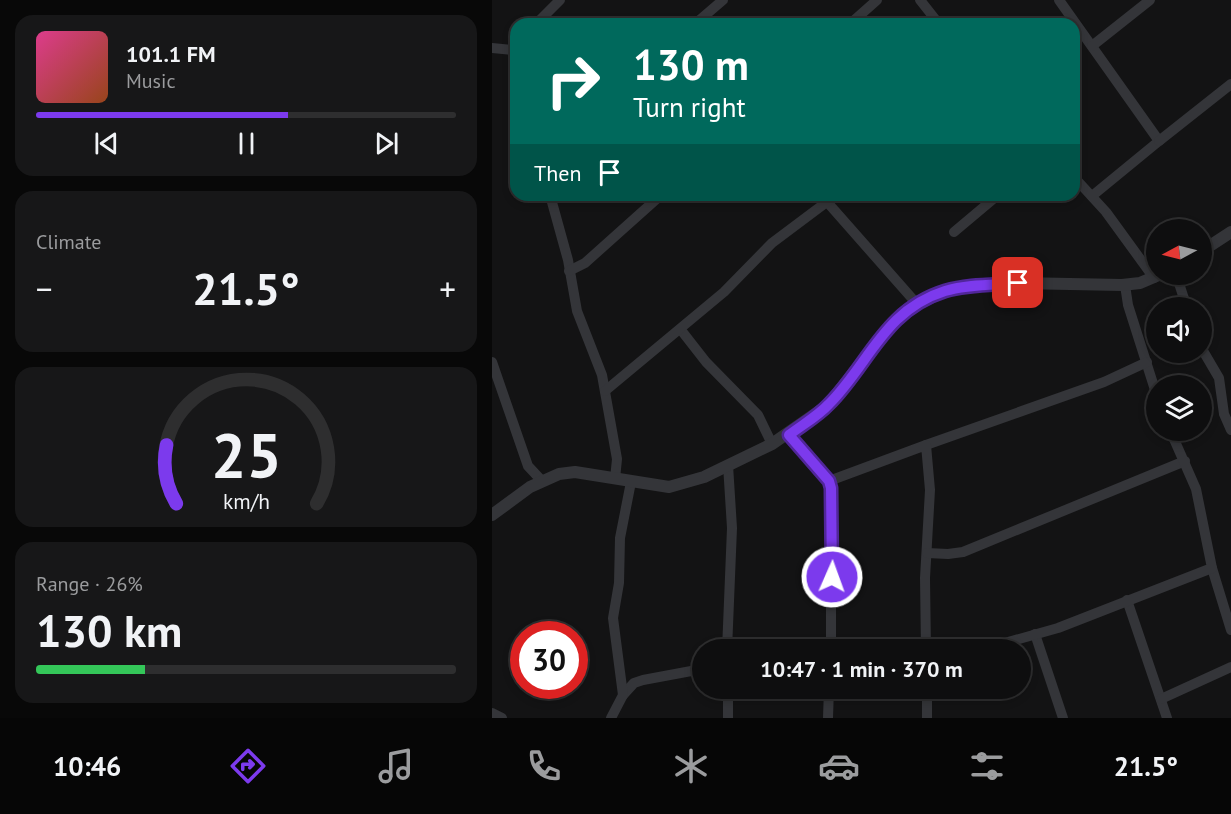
<!DOCTYPE html>
<html lang="en">
<head>
<meta charset="utf-8">
<style>
  body { margin:0; font-family:"PT Sans",sans-serif; background:#171718; color:#f1f3f6; height:100vh; display:flex; flex-direction:column; font-size:22px; white-space:nowrap }
  * { box-sizing:border-box; margin:0 }
  p { font-size:20px; color:#9b9c9e }
  .icon { flex:none; width:33px; height:33px; fill:none; stroke:currentColor; stroke-width:2; stroke-linecap:round; stroke-linejoin:round }
  .map { position:relative; flex:1; overflow:hidden }
  .sheet { display:flex; flex-direction:column; gap:15px; padding:15px; background:#080808; width:492px }
  .sheet>* { flex:none }
  .banner { position:absolute; left:18px; top:18px; width:570px; height:183px; border-radius:18px; box-shadow:0 3px 9px #0003,0 0 0 2px #2e2e2f; background:#00695c; color:#fff; overflow:hidden }
  .needle { width:39px; rotate:263deg }
  .tools { position:absolute; left:654px; top:219px; display:grid; gap:12px }
  .tools a { display:grid; place-items:center; width:66px; height:66px; border-radius:50%; background:#0e0e0f; box-shadow:0 3px 9px #0003,0 0 0 2px #2e2e2f; font-size:30px }
  .speed { position:absolute; left:18px; top:621px; display:flex; gap:12px; font-size:30px; font-weight:700; text-align:center }
  .speed>* { display:grid; place-content:center; width:78px; height:78px; border-radius:50%; background:#0e0e0f; box-shadow:0 3px 9px #0003,0 0 0 2px #2e2e2f; line-height:1 }
  .speed .limit { border:9px solid #d22; background:#fff; color:#111 }
  .pin { position:absolute; display:grid; place-items:center; width:51px; height:51px; color:#fff; margin:-26px; border-radius:12px; box-shadow:0 3px 9px #0006 }
  .me { position:absolute; width:66px; margin:-33px; rotate:2deg; stroke-linejoin:round; filter:drop-shadow(0 0 4px #0008) }
  .turn { display:flex; align-items:center; gap:21px; height:126px; padding:0 24px; font-size:27px }
  .turn .icon { width:78px; height:78px; stroke-width:2.5 }
  .turn b { display:block; font-size:42px; line-height:51px }
  .then { display:flex; align-items:center; height:57px; padding:0 24px; background:#0003; gap:12px; font-size:22px }
  .big { font-size:45px; font-weight:600; line-height:1.1 }
  .sheet .widget { flex:1; display:flex; flex-direction:column; justify-content:center; gap:9px; min-width:0; padding:0 21px; border-radius:18px; background:#171718 }
  .sheet .dial { align-items:center; gap:0 }
  .dial svg { height:156px; overflow:visible; fill:none; stroke:#2e2e2f; stroke-width:7; stroke-linecap:round; text-anchor:middle }
  .dial text { fill:#f1f3f6; stroke:none }
  .song { display:flex; align-items:center; gap:18px }
  .cover { width:72px; height:72px; border-radius:9px; background:linear-gradient(135deg,hsl(330 70% 55%),hsl(20 70% 35%)) }
  .played { height:6px; border-radius:3px; background:linear-gradient(90deg,#7c3aed 60%,#2e2e2f 60%) }
  .keys { display:flex; justify-content:space-around; direction:ltr }
  .heat { display:flex; justify-content:space-between; align-items:center; font-size:33px; direction:ltr }
  .charge { height:9px; border-radius:4px; background:linear-gradient(90deg,#34c759 26%,#2e2e2f 0) }
  .trip { position:absolute; left:200px; top:639px; width:339px; height:60px; border-radius:30px; background:#0e0e0f; box-shadow:0 3px 9px #0003,0 0 0 2px #2e2e2f; font-weight:600; line-height:60px; text-align:center }
  .dock { display:flex; height:96px; justify-content:space-around; align-items:center; background:#060606; color:#9b9c9e }
  .dock .icon { width:42px; height:42px }
  .dock .current { color:#7c3aed }
  .dock b { font-size:27px; color:#f1f3f6 }
  main { display:flex; flex:1; min-height:0 }
  .map>svg:first-child { display:block }
  .lines { fill:none; stroke-linecap:round; stroke-linejoin:round }
  .minor { stroke:#343539; stroke-width:10 }
  .tertiary { stroke:#343539; stroke-width:12 }
  .route-casing { stroke:#51269a; stroke-width:15 }
  .route { stroke:#7c3aed; stroke-width:10 }
</style>
</head>
<body>
<main>
<section class="sheet">
<div class="widget">
<div class="song"><i class="cover"></i><div><b>101.1 FM</b><p>Music</p></div></div>
<div class="played"></div>
<div class="keys"><svg class="icon" aria-label="previous" viewBox="0 0 24 24"><path d="M18 5L8 12l10 7zM5 5v14"/></svg><svg class="icon" aria-label="pause" viewBox="0 0 24 24"><path d="M8 5v14M16 5v14"/></svg><svg class="icon" aria-label="next" viewBox="0 0 24 24"><path d="M6 5l10 7-10 7zM19 5v14"/></svg></div>
</div>
<div class="widget"><p>Climate</p>
<div class="heat"><a>−</a><b class="big">21.5°</b><a>+</a></div>
</div>
<div class="widget dial"><svg viewBox="0 0 100 80">
<path d="M14 69A42 42 0 1 1 86 69"/>
<path d="M14 69A42 42 0 0 1 9 39" stroke="#7c3aed"/>
<text x="50" y="56" font-size="32" font-weight="700">25</text>
<text x="50" y="72" font-size="11">km/h</text>
</svg></div>
<div class="widget"><p>Range · 26%</p><b class="big">130 km</b><div class="charge"></div></div>
</section>
<div class="map">
<svg width="739" height="718" viewBox="0 0 739 718">
  <rect width="100%" height="100%" fill="#131314"/>
  <g class="lines">
    <g class="minor">
      <path d="M428 0 447 24"/>
      <path d="M567 0 667 141 600 196"/>
      <path d="M44 24 68 0"/>
      <path d="M203 24 231 0"/>
      <path d="M358 24 385 0"/>
      <path d="M600 46 658 0"/>
      <path d="M0 48 20 50"/>
      <path d="M667 141 739 84"/>
      <path d="M582 177 614 212 662 278"/>
      <path d="M58 195 76 260 85 311 110 375 125 459 123 479"/>
      <path d="M336 203 425 304"/>
      <path d="M462 232 506 195"/>
      <path d="M77 271 93 263 169 195"/>
      <path d="M684 274 695 308"/>
      <path d="M633 285 636 305 664 393"/>
      <path d="M189 330 214 362 266 415 280 444"/>
      <path d="M710 349 727 378 732 414 739 430"/>
      <path d="M0 362 36 466 50 481"/>
      <path d="M113 391 232 292 280 243 344 195"/>
      <path d="M297 435 337 481 339 488V650"/>
      <path d="M434 445 612 382 655 362"/>
      <path d="M337 481 434 445 438 490 433 578 434 650"/>
      <path d="M435 553 456 554 471 552 693 461"/>
      <path d="M720 568 739 630"/>
      <path d="M635 600 675 718"/>
      <path d="M543 634 571 718"/>
      <path d="M235 643 339 644"/>
      <path d="M235 650 240 528 236 465"/>
      <path d="M488 650 566 628 720 568 704 489 678 430"/>
      <path d="M236 688V718"/>
      <path d="M435 688V718"/>
      <path d="M131 695 142 683 151 680 210 669"/>
      <path d="M669 699 739 667"/>
      <path d="M0 713 10 718"/>
      <path d="M119 718 131 695 121 618 127 583 128 538 139 482"/>
      <path d="M336 718 337 688"/>
    </g>
    <g class="tertiary">
      <path d="M710 251 739 232"/>
      <path d="M0 515 38 487 67 474 83 472 177 487 212 477 280 444 336 405 397 327 425 304 452 292 470 287 526 283 630 285 648 283 669 274"/>
    </g>
  </g>
  <g class="lines">
    <g class="route-casing">
      <path id="route" d="M340 577 339 488 337 481 297 435C310 425 326 416 337 404 377 364 392 310 453 291 477 284 502 285 526 283"/>
    </g>
    <use href="#route" class="route"/>
  </g>
</svg>
<div class="tools">
<a><svg class="needle" viewBox="-14 -14 28 28"><path d="M0-13l5 13h-10z" fill="#e53935"/><path d="M0 13l5-13h-10z" fill="#9b9c9e"/></svg></a>
<a><svg class="icon" aria-label="sound" viewBox="0 0 24 24"><path d="M4 9h4l5-4v14l-5-4H4zM17 9q2 3 0 6"/></svg></a>
<a><svg class="icon" aria-label="layers" viewBox="0 0 24 24"><path d="M12 4l9 5-9 5-9-5zM3 14l9 5 9-5"/></svg></a>
</div>
<div class="speed"><div class="limit">30</div></div>
<div class="pin" style="left:526px;top:283px;background:#d93025"><svg class="icon" aria-label="arrive" viewBox="0 0 24 24"><path d="M6 21V4h12l-3 4 3 4H6"/></svg></div>
<svg class="me" style="left:340px;top:577px" viewBox="-20 -20 40 40"><circle r="17" fill="#7c3aed" stroke="#fff" stroke-width="3"/><path d="M0-11L8 9 0 5-8 9z" fill="#fff"/></svg>
<div class="trip">10:47 · 1 min · 370 m</div>
<div class="banner">
<div class="turn"><svg class="icon" aria-label="right" viewBox="0 0 24 24"><path d="M7 20v-9h11M14 6l5 5-5 5"/></svg><div><b>130 m</b>Turn right</div></div>
<div class="then">Then<svg class="icon" aria-label="arrive" viewBox="0 0 24 24"><path d="M6 21V4h12l-3 4 3 4H6"/></svg></div>
</div>
</div>
</main>
<nav class="dock">
<b>10:46</b>
<svg class="icon current" aria-label="directions" viewBox="0 0 24 24"><path d="M12 3l9 9-9 9-9-9zM9 14v-3h6M13 9l2 2-2 2"/></svg>
<svg class="icon" aria-label="music" viewBox="0 0 24 24"><path d="M9 18V5l10-2v13"/><circle cx="6" cy="18" r="3"/><circle cx="16" cy="16" r="3"/></svg>
<svg class="icon" aria-label="phone" viewBox="0 0 24 24"><path d="M5 4h4l2 5-3 2q2 4 5 5l2-3 5 2v4C11 20 4 13 5 4z"/></svg>
<svg class="icon" aria-label="climate" viewBox="0 0 24 24"><path d="M12 3v18M4 7l16 10M4 17L20 7"/></svg>
<svg class="icon" aria-label="car" viewBox="0 0 24 24"><path d="M5 17H2v-5l4-1 3-4h7l3 4 3 1v5h-3M9 17h6M6 11h13"/><circle cx="7" cy="17" r="2"/><circle cx="17" cy="17" r="2"/></svg>
<svg class="icon" aria-label="filters" viewBox="0 0 24 24"><path d="M4 7h16M4 17h16"/><circle cx="9" cy="7" r="2"/><circle cx="15" cy="17" r="2"/></svg>
<b>21.5°</b>
</nav>
</body>
</html>
